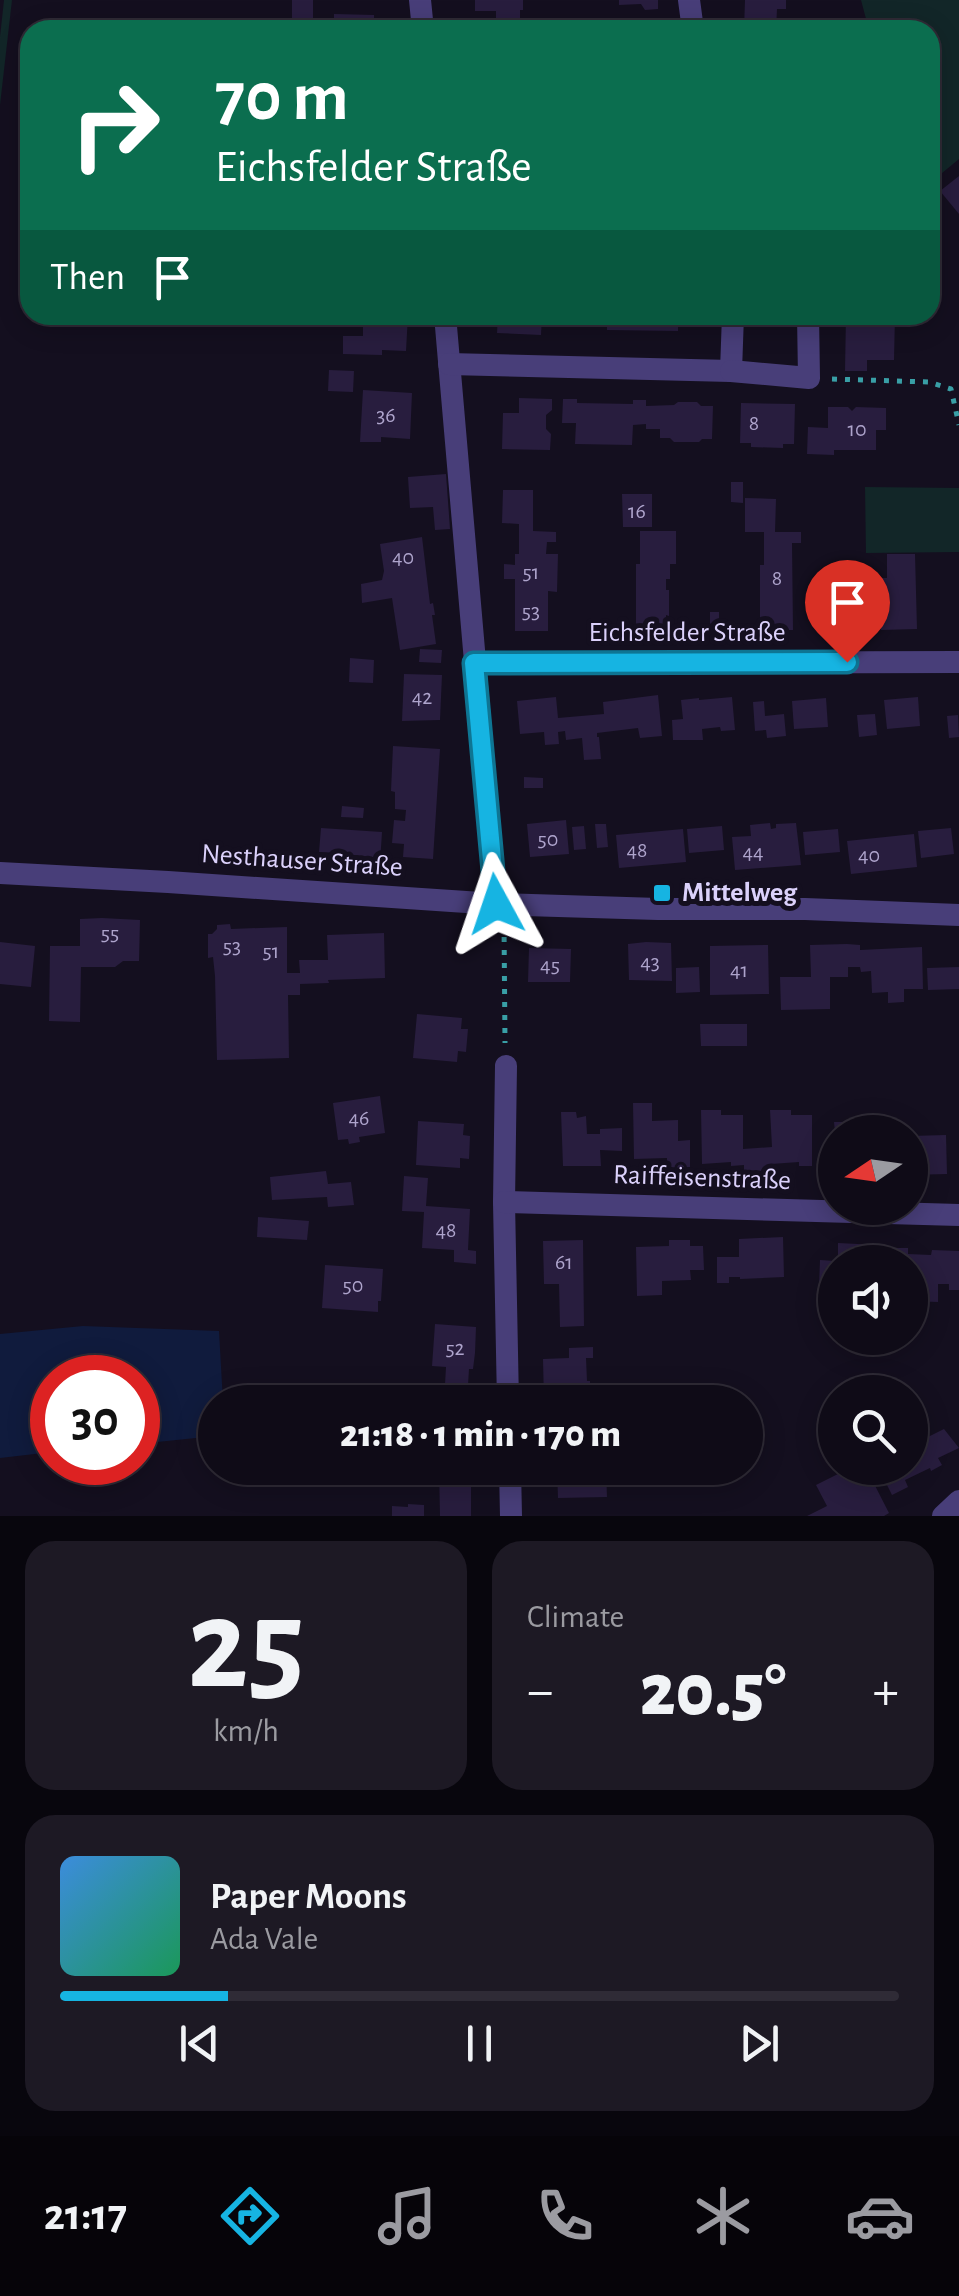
<!DOCTYPE html>
<html lang="en">
<head>
<meta charset="utf-8">
<style>
  body { margin:0; font-family:"Alegreya Sans",sans-serif; background:#1d1924; color:#f1f3f6; height:100vh; display:flex; flex-direction:column; font-size:38px; white-space:nowrap }
  * { box-sizing:border-box; margin:0 }
  p { font-size:32px; color:#9b9ba1 }
  .icon { flex:none; width:55px; height:55px; fill:none; stroke:currentColor; stroke-width:2; stroke-linecap:round; stroke-linejoin:round }
  .map { position:relative; height:1516px; overflow:hidden }
  .sheet { display:flex; flex-direction:column; gap:25px; padding:25px; background:#08060d; flex:1 }
  .sheet>* { flex:none }
  .top-card { position:absolute; left:20px; top:20px; width:920px; height:305px; border-radius:30px; box-shadow:0 5px 25px #0003,0 0 0 2px #2f2b36; background:#0b6e4f; color:#fff; overflow:hidden }
  .needle { width:65px; rotate:257deg }
  .buttons { position:absolute; left:818px; top:1115px; display:grid; gap:20px }
  .buttons a { display:grid; place-items:center; width:110px; height:110px; border-radius:50%; background:#0f0b17; box-shadow:0 5px 25px #0003,0 0 0 2px #2f2b36; font-size:50px }
  .speed { position:absolute; left:30px; top:1355px; display:flex; gap:20px; font-size:50px; font-weight:700; text-align:center }
  .speed>* { display:grid; place-content:center; width:130px; height:130px; border-radius:50%; background:#0f0b17; box-shadow:0 5px 25px #0003,0 0 0 2px #2f2b36; line-height:1 }
  .speed .limit { border:15px solid #d22; background:#fff; color:#111 }
  .pin { position:absolute; display:grid; place-items:center; width:85px; height:85px; color:#fff; margin:-102px -42px; border-radius:50% 50% 50% 0; rotate:-45deg; box-shadow:0 0 10px #0007 }
  .pin .icon { rotate:45deg }
  .me { position:absolute; width:110px; margin:-55px; rotate:355deg; stroke-linejoin:round; filter:drop-shadow(0 0 8px #0008) }
  .turn { display:flex; align-items:center; gap:35px; height:210px; padding:0 30px; font-size:45px }
  .turn .icon { width:130px; height:130px; stroke-width:2.5 }
  .turn b { display:block; font-size:70px; line-height:85px }
  .then { display:flex; align-items:center; height:95px; padding:0 30px; background:#0003; gap:20px; font-size:38px }
  .big { font-size:75px; font-weight:800; line-height:1.1 }
  .sheet .card { flex:1; display:flex; flex-direction:column; justify-content:center; gap:15px; min-width:0; padding:0 35px; border-radius:30px; background:#1d1924 }
  .sheet .dial { align-items:center; gap:0 }
  .dial b { font-size:130px; line-height:1 }
  .song { display:flex; align-items:center; gap:30px }
  .cover { width:120px; height:120px; border-radius:15px; background:linear-gradient(135deg,hsl(210 70% 55%),hsl(150 70% 35%)) }
  .played { height:10px; border-radius:5px; background:linear-gradient(90deg,#16b4e2 20%,#2f2b36 20%) }
  .keys { display:flex; justify-content:space-around; direction:ltr }
  .heat { display:flex; justify-content:space-between; align-items:center; font-size:55px; direction:ltr }
  .sheet .tiles { flex:1; display:grid; gap:25px; grid-template-columns:1fr 1fr }
  .card:last-child { grid-column:span 2 }
  .trip { position:absolute; left:198px; top:1385px; width:565px; height:100px; border-radius:50px; background:#0f0b17; box-shadow:0 5px 25px #0003,0 0 0 2px #2f2b36; font-weight:800; line-height:100px; text-align:center }
  .tab-bar { display:flex; height:160px; justify-content:space-around; align-items:center; background:#060409; color:#9b9ba1 }
  .tab-bar .icon { width:70px; height:70px }
  .tab-bar .selected { color:#16b4e2 }
  .tab-bar b { font-size:45px; color:#f1f3f6 }
  .map>svg:first-child { display:block }
  .green { fill:#122628 }
  .water { fill:#101b3d }
  .building { fill:#281d3e }
  .lines { fill:none; stroke-linecap:round; stroke-linejoin:round }
  .path { stroke:#399fa6; stroke-width:5; stroke-dasharray:5 8; stroke-linecap:butt }
  .minor { stroke:#483e79; stroke-width:22 }
  .route-casing { stroke:#0e7593; stroke-width:25 }
  .route { stroke:#16b4e2; stroke-width:18 }
  .poi-dot { fill:#16b4e2; stroke:#140f1f; stroke-width:4 }
  .labels { text-anchor:middle; dominant-baseline:central; stroke-width:10; stroke-linejoin:round; paint-order:stroke }
  .number-label { font-size:22px; fill:#aea4cc }
  .street-label { font-size:28px; fill:#dbd1fb; stroke:#140f1f }
  .poi-label { font-size:28px; font-weight:bold; fill:#dbd1fb; stroke:#140f1f; text-anchor:start }
</style>
</head>
<body>
<div class="map">
<svg width="959" height="1516" viewBox="0 0 959 1516">
  <rect width="100%" height="100%" fill="#140f1f"/>
  <g class="green">
    <path d="M4 0H12L0 105V37Z"/>
    <path d="M861 0H959V159L930 183V30H869Z"/>
    <path d="M865 487 959 488V552L866 553Z"/>
  </g>
  <path class="water" d="M83 1326 219 1331 223 1402H215V1436L138 1444V1378H52V1452L0 1458V1334Z"/>
  <g class="building">
    <path d="M292 0H313V23L292 22Z"/>
    <path d="M475 0H523V10H520V30H496V11H475Z"/>
    <path d="M619 0H658V9L645 10 641 4 619 5Z"/>
    <path d="M745 0H786V9H777L776 30H744Z"/>
    <path d="M334 14 374 15V30H334Z"/>
    <path d="M959 176V214L940 191Z"/>
    <path d="M363 315H408L406 351 382 350V355L343 354V336H363Z"/>
    <path d="M498 315H542L541 335 497 333Z"/>
    <path d="M607 315H678V331L607 330Z"/>
    <path d="M846 315H895L894 360H867V371H845Z"/>
    <path d="M329 370 354 371 353 392 328 391Z"/>
    <path d="M363 390 412 393 410 439 381 437V442H360Z"/>
    <path d="M519 398 552 399V410L546 415V429L551 434 550 450 502 449 503 413H519Z"/>
    <path d="M563 399H577V403L633 404V400H646V406L674 405 678 402H697L701 406H713L712 439H702L699 442H674L670 438H660V429H646V424L633 425 632 445 575 444 576 423H562Z"/>
    <path d="M741 403 795 404 794 444H783V448L751 447V443H740Z"/>
    <path d="M828 407H848L852 411 856 407 886 408V430H876V450H834V455L807 454 808 427 828 428Z"/>
    <path d="M446 474 450 529 435 530 433 507 410 508 408 477Z"/>
    <path d="M731 482H743V503L731 502Z"/>
    <path d="M503 490H533V531L556 532V542H547L546 554H558L557 592 548 591V631H515V579H504V564L515 565V554H519V524L502 523Z"/>
    <path d="M622 494H652V527H623Z"/>
    <path d="M745 498 776 499 775 532H801V543H792L793 630H760V565H764V532H745Z"/>
    <path d="M640 531H676V564H670V579H666V590H669V616L666 615V631H636V564H640Z"/>
    <path d="M422 537 430 604 433 603 435 615H432L436 644 400 650 392 598 362 603 361 584 382 580 384 571 380 544Z"/>
    <path d="M887 554H915L917 629 881 630 880 578H887Z"/>
    <rect x="710" y="612" width="9" height="19"/>
    <path d="M420 649 442 650 441 663 419 662Z"/>
    <path d="M350 658 374 660 373 683 349 682Z"/>
    <path d="M404 674 442 675 440 720 402 721Z"/>
    <path d="M658 695 662 736 640 738 638 728 597 733V737H599L601 759 584 760 582 738 566 740 565 731 558 732 559 744 545 745 544 732 520 734 517 701 556 697 558 718 604 714 603 702Z"/>
    <path d="M732 697 735 730 721 731 720 727 702 729 703 740H673L672 720 683 719 681 700 699 698V700Z"/>
    <path d="M918 697 920 726 887 729 884 700Z"/>
    <path d="M826 698 828 727 794 729 792 701Z"/>
    <path d="M764 701 765 716 784 714 786 736 767 738 766 730 755 731 753 702Z"/>
    <path d="M875 714 877 735 859 737 857 715Z"/>
    <path d="M958 715 959 737 949 738 947 716Z"/>
    <path d="M393 746 440 749 433 859 403 857 404 844 392 843 394 820 405 821 406 810 395 809V792L391 791Z"/>
    <path d="M524 777 543 778V788H524Z"/>
    <path d="M342 806 364 808 363 818 341 817Z"/>
    <path d="M566 820 569 854 530 857 527 824Z"/>
    <path d="M770 823 771 829 776 828V824L796 823 801 865 735 870 732 837 751 836 750 825Z"/>
    <path d="M595 824H606L608 847 597 848Z"/>
    <path d="M584 826 586 849 574 850 572 827Z"/>
    <path d="M722 826 724 850 689 853 687 829Z"/>
    <path d="M321 828 382 832 380 863 365 862 364 868H356V862L341 861 342 853 319 852Z"/>
    <path d="M951 828 954 854 921 858 918 831Z"/>
    <path d="M683 829 686 862 619 868 616 835Z"/>
    <path d="M838 829 840 852 805 855 803 832Z"/>
    <path d="M914 834 917 867 851 874 847 841Z"/>
    <path d="M102 918 140 920 139 961H123L115 967H81L80 1022 49 1021 50 946H80V919Z"/>
    <path d="M230 924 231 929 287 927V973H300L299 960H328L327 935 384 933 385 978 328 980 329 983 300 984V995H288L289 1058 217 1060 215 976 213 957 208 958V934H212L217 929V925Z"/>
    <path d="M0 942 35 946 31 987 0 984Z"/>
    <path d="M646 942 671 943 672 981 629 980 628 944Z"/>
    <path d="M847 944 860 945V950L922 947 923 989H904V1002L888 1003V992L872 993 871 971 861 972 860 967H848V977H830V1009L781 1010 780 977H811L810 945Z"/>
    <path d="M768 945 769 994 710 995V946Z"/>
    <path d="M529 948 571 949 570 982H528Z"/>
    <path d="M699 967 700 992 676 993V968Z"/>
    <path d="M959 967V989L928 990 927 968Z"/>
    <path d="M417 1014 462 1018 461 1029H468L466 1052 458 1051 457 1062 413 1058Z"/>
    <path d="M700 1024H747V1046H701Z"/>
    <path d="M380 1096 385 1133 359 1137 360 1142 349 1144 348 1139 338 1140 333 1103Z"/>
    <path d="M633 1103H652V1121L678 1120V1141L690 1140V1167L667 1168V1158L634 1159Z"/>
    <path d="M701 1110H721V1115H743V1149L772 1147 770 1110H791V1115H812V1166H799V1162L771 1164V1171L744 1172V1165L731 1166V1162L702 1164Z"/>
    <path d="M561 1112H576L577 1118 586 1116 587 1134H600V1129L622 1128V1151L600 1150 601 1166H563Z"/>
    <path d="M418 1121 464 1124 463 1135 470 1136 469 1159 460 1158V1168L416 1165Z"/>
    <path d="M834 1122H856V1132H835Z"/>
    <path d="M946 1135 947 1174 910 1175V1136Z"/>
    <path d="M326 1171 328 1184 351 1182 354 1205 328 1207 327 1197 272 1200 270 1177Z"/>
    <path d="M404 1176 428 1178 426 1206 470 1209 468 1250 476 1251V1264L454 1262V1250L422 1248 424 1212 402 1211Z"/>
    <path d="M258 1217 309 1221 307 1240 257 1237Z"/>
    <path d="M783 1237 784 1277 740 1279V1277H729V1283H717V1257H739V1239Z"/>
    <path d="M583 1240 584 1326 560 1327 559 1284H544L543 1241Z"/>
    <path d="M669 1240H690V1246H703L704 1270H690L691 1280 662 1281V1295L637 1296 636 1247 669 1246Z"/>
    <path d="M838 1243 878 1245 877 1262H838Z"/>
    <path d="M894 1248H908V1254L931 1255 932 1250 959 1251V1290H949V1284H938V1302L910 1301V1262H893Z"/>
    <path d="M820 1260 835 1261V1287L819 1286Z"/>
    <path d="M325 1265 383 1269 381 1301H378V1312L322 1308Z"/>
    <path d="M435 1324 476 1327 475 1353 473 1369H469L467 1402H444L446 1367 432 1366Z"/>
    <path d="M593 1347V1358H586L587 1381H590L591 1402H544L543 1359 569 1358V1348Z"/>
    <path d="M918 1419 928 1437 944 1429 959 1448 938 1458 942 1465 931 1471 930 1468 905 1480 908 1487 892 1495 881 1473 891 1468H910V1424Z"/>
    <path d="M439 1468H471V1516H440Z"/>
    <path d="M557 1468H606L607 1497 558 1498Z"/>
    <path d="M850 1468H857L861 1475 868 1472 889 1513 884 1516H807L827 1506 816 1485Z"/>
    <path d="M408 1504 424 1505V1516H392V1506L408 1507Z"/>
  </g>
  <g class="lines">
    <g class="path">
      <path d="M832 379 929 382 951 389 959 425"/>
      <path d="M504 924 505 1043"/>
    </g>
    <g class="minor">
      <path d="M420 0 423 30"/>
      <path d="M689 0 693 30"/>
      <path d="M445 315 496 904"/>
      <path d="M449 364 731 371 733 315"/>
      <path d="M731 371 809 378 808 315"/>
      <path d="M475 663 959 662"/>
      <path d="M0 873 168 882 496 904 658 909H805L959 915"/>
      <path d="M506 1066 504 1202 508 1402"/>
      <path d="M504 1202 959 1215"/>
      <path d="M510 1468 511 1516"/>
      <path d="M943 1516 959 1501"/>
    </g>
  </g>
  <g class="lines">
    <g class="route-casing">
      <path id="route" d="M496 904 474 663 847 662"/>
    </g>
    <use href="#route" class="route"/>
  </g>
  <rect class="poi-dot" x="652" y="883" width="20" height="20" rx="5"/>
  <g class="labels">
    <g class="number-label">
      <text x="386" y="415">36</text>
      <text x="754" y="423">8</text>
      <text x="857" y="429">10</text>
      <text x="637" y="511">16</text>
      <text x="403" y="557">40</text>
      <text x="531" y="572">51</text>
      <text x="777" y="578">8</text>
      <text x="531" y="611">53</text>
      <text x="422" y="697">42</text>
      <text x="548" y="839">50</text>
      <text x="637" y="850">48</text>
      <text x="753" y="852">44</text>
      <text x="869" y="855">40</text>
      <text x="110" y="933">55</text>
      <text x="232" y="946">53</text>
      <text x="271" y="951">51</text>
      <text x="650" y="962">43</text>
      <text x="550" y="965">45</text>
      <text x="739" y="970">41</text>
      <text x="359" y="1118">46</text>
      <text x="446" y="1230">48</text>
      <text x="564" y="1262">61</text>
      <text x="353" y="1285">50</text>
      <text x="455" y="1348">52</text>
    </g>
    <g class="street-label">
      <text x="687" y="633">Eichsfelder Straße</text>
      <text transform="translate(302 861) rotate(4)">Nesthauser Straße</text>
      <text transform="translate(702 1178) rotate(2)">Raiffeisenstraße</text>
    </g>
    <g class="poi-label">
      <text x="682" y="893">Mittelweg</text>
    </g>
  </g>
</svg>
<div class="buttons">
<a><svg class="needle" viewBox="-14 -14 28 28"><path d="M0-13l5 13h-10z" fill="#e53935"/><path d="M0 13l5-13h-10z" fill="#9b9ba1"/></svg></a>
<a><svg class="icon" aria-label="sound" viewBox="0 0 24 24"><path d="M4 9h4l5-4v14l-5-4H4zM17 9q2 3 0 6"/></svg></a>
<a><svg class="icon" aria-label="search" viewBox="0 0 24 24"><circle cx="10" cy="10" r="6"/><path d="M15 15l6 6"/></svg></a>
</div>
<div class="speed"><div class="limit">30</div></div>
<div class="pin" style="left:847px;top:662px;background:#d93025"><svg class="icon" aria-label="arrive" viewBox="0 0 24 24"><path d="M6 21V4h12l-3 4 3 4H6"/></svg></div>
<svg class="me" style="left:496px;top:904px" viewBox="-20 -20 40 40"><path d="M0-17L14 15 0 8-14 15z" fill="#16b4e2" stroke="#fff" stroke-width="4"/></svg>
<div class="trip">21:18 · 1 min · 170 m</div>
<div class="top-card">
<div class="turn"><svg class="icon" aria-label="right" viewBox="0 0 24 24"><path d="M7 20v-9h11M14 6l5 5-5 5"/></svg><div><b>70 m</b>Eichsfelder Straße</div></div>
<div class="then">Then<svg class="icon" aria-label="arrive" viewBox="0 0 24 24"><path d="M6 21V4h12l-3 4 3 4H6"/></svg></div>
</div>
</div>
<section class="sheet">
<div class="tiles">
<div class="card dial"><b>25</b><p>km/h</p></div>
<div class="card"><p>Climate</p>
<div class="heat"><a>−</a><b class="big">20.5°</b><a>+</a></div>
</div>
<div class="card">
<div class="song"><i class="cover"></i><div><b>Paper Moons</b><p>Ada Vale</p></div></div>
<div class="played"></div>
<div class="keys"><svg class="icon" aria-label="previous" viewBox="0 0 24 24"><path d="M18 5L8 12l10 7zM5 5v14"/></svg><svg class="icon" aria-label="pause" viewBox="0 0 24 24"><path d="M8 5v14M16 5v14"/></svg><svg class="icon" aria-label="next" viewBox="0 0 24 24"><path d="M6 5l10 7-10 7zM19 5v14"/></svg></div>
</div>
</div>
</section>
<nav class="tab-bar">
<b>21:17</b>
<svg class="icon selected" aria-label="directions" viewBox="0 0 24 24"><path d="M12 3l9 9-9 9-9-9zM9 14v-3h6M13 9l2 2-2 2"/></svg>
<svg class="icon" aria-label="music" viewBox="0 0 24 24"><path d="M9 18V5l10-2v13"/><circle cx="6" cy="18" r="3"/><circle cx="16" cy="16" r="3"/></svg>
<svg class="icon" aria-label="phone" viewBox="0 0 24 24"><path d="M5 4h4l2 5-3 2q2 4 5 5l2-3 5 2v4C11 20 4 13 5 4z"/></svg>
<svg class="icon" aria-label="climate" viewBox="0 0 24 24"><path d="M12 3v18M4 7l16 10M4 17L20 7"/></svg>
<svg class="icon" aria-label="car" viewBox="0 0 24 24"><path d="M5 17H2v-5l4-1 3-4h7l3 4 3 1v5h-3M9 17h6M6 11h13"/><circle cx="7" cy="17" r="2"/><circle cx="17" cy="17" r="2"/></svg>
</nav>
</body>
</html>
